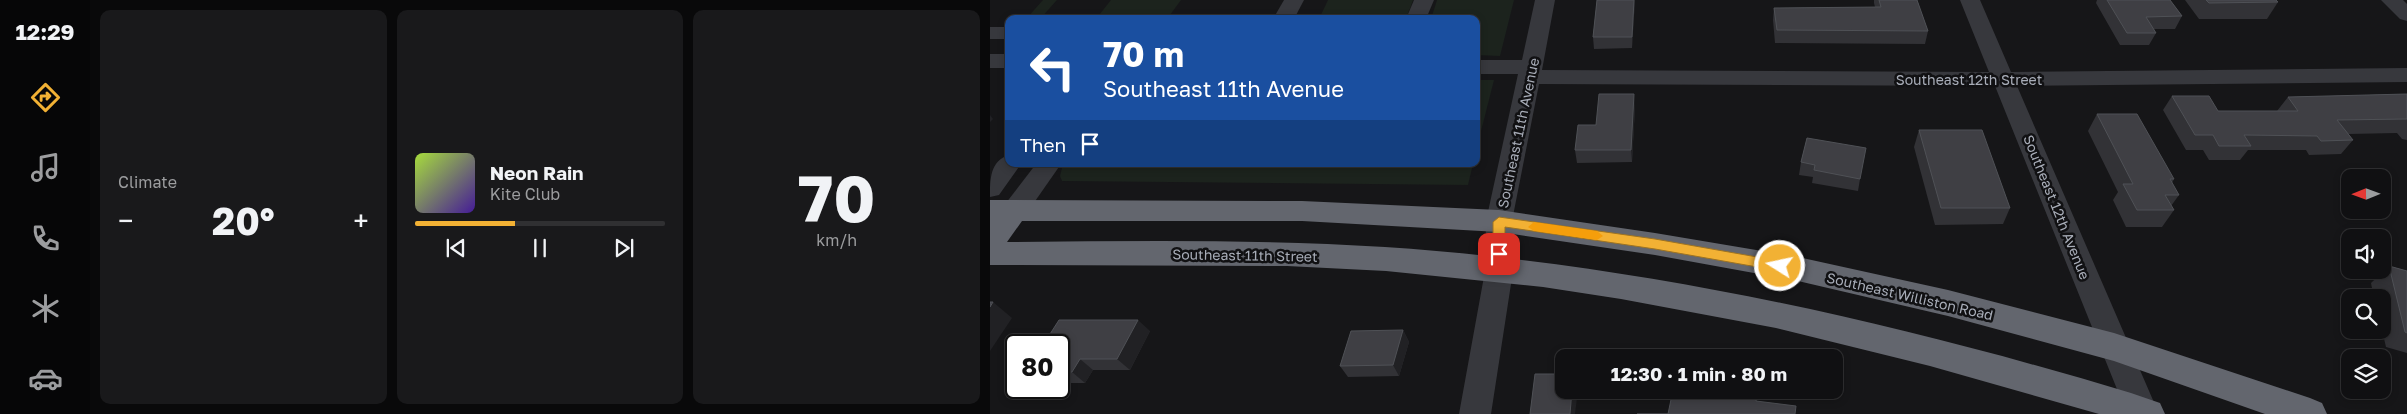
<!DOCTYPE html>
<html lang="en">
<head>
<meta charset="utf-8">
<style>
  body { margin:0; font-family:"Golos Text",sans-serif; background:#19191b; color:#f1f3f6; height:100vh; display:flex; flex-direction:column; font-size:19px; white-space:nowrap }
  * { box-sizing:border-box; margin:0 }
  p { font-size:16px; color:#9c9d9f }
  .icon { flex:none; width:28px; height:28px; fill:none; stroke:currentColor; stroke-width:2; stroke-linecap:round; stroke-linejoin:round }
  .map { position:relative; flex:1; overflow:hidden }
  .details { display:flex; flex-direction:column; gap:10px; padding:10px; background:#09090a; width:900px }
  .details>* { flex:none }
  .hud { position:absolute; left:15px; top:15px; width:475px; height:152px; border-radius:10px; box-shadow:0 2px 8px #0003,0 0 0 1px #303032; background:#1a4fa0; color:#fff; overflow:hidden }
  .needle { width:32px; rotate:269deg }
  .tools { position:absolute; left:1351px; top:169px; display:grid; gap:10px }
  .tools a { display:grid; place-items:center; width:50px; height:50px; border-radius:10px; background:#101012; box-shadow:0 2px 8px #0003,0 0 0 1px #303032; font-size:25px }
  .speed { position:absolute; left:15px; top:334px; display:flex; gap:10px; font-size:25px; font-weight:700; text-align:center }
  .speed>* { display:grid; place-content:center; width:65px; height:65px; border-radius:50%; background:#101012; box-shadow:0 2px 8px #0003,0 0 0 1px #303032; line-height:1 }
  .speed .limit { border:2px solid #111; border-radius:8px; background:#fff; color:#111 }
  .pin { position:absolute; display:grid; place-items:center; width:42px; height:42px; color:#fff; margin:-21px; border-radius:10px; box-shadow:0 2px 8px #0006 }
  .me { position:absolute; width:55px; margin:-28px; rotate:280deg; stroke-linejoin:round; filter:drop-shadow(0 0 4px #0008) }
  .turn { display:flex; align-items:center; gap:18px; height:105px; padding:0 15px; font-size:22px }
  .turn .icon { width:65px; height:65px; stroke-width:2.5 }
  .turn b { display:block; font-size:35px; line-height:42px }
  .then { display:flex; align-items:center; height:48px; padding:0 15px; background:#0003; gap:10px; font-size:19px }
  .big { font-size:38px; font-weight:700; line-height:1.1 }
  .details .tile { flex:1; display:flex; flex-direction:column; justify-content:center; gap:8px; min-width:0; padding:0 18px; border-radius:10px; background:#19191b }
  .details .dial { align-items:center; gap:0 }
  .dial b { font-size:65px; line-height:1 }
  .song { display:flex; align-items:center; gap:15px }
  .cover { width:60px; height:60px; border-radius:8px; background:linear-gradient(135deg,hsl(80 70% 55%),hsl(260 70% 35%)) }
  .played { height:5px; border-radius:2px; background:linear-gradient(90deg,#f2b134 40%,#303032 40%) }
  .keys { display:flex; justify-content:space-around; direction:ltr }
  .heat { display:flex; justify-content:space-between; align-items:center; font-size:28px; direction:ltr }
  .details .tiles { flex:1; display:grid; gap:10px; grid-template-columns:repeat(3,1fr) }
  .trip { position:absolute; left:565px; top:349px; width:288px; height:50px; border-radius:10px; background:#101012; box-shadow:0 2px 8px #0003,0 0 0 1px #303032; font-weight:700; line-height:50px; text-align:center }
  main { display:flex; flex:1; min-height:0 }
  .tab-bar { display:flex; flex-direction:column; width:90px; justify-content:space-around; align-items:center; background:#060607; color:#9c9d9f }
  .tab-bar .icon { width:35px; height:35px }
  .tab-bar .active { color:#f2b134 }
  .tab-bar b { font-size:22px; color:#f1f3f6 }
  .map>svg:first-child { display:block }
  .green { fill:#1c231d }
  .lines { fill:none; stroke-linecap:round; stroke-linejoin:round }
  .minor { fill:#37383d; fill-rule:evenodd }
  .highway { fill:#63666e; fill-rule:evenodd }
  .wall { fill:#323236 }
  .shaded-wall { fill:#212124 }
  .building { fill:#3f3f44; stroke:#4f5156 }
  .route { fill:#f2b134; stroke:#9d7322 }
  .slow { fill:#f59e0b }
  .labels { text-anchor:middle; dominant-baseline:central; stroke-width:5; stroke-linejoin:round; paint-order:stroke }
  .street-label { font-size:14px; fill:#a8adb8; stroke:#111113 }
</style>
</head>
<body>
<main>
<nav class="tab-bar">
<b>12:29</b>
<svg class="icon active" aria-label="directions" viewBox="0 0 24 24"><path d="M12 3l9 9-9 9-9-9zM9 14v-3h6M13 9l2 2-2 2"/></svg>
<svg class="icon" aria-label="music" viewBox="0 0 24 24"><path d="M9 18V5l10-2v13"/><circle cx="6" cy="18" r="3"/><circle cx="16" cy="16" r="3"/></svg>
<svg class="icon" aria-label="phone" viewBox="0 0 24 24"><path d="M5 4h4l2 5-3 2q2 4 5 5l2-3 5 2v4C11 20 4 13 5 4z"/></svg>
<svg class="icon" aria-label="climate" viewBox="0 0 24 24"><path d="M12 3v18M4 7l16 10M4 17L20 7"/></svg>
<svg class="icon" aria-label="car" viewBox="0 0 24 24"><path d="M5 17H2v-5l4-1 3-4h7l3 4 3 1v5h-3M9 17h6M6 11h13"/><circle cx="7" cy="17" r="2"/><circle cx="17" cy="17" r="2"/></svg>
</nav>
<section class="details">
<div class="tiles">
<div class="tile"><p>Climate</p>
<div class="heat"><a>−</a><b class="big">20°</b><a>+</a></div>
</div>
<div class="tile">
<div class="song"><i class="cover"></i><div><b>Neon Rain</b><p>Kite Club</p></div></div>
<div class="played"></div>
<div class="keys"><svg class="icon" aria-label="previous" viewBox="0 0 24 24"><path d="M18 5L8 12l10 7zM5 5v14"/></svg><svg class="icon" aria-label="pause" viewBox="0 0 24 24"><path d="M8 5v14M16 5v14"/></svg><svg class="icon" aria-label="next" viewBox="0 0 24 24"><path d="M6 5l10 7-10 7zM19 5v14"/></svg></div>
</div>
<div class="tile dial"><b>70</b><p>km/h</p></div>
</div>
</section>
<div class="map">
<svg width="1417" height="414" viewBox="0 0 1417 414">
  <rect width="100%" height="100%" fill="#161618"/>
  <g class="green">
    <path d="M53 0H67L50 19H36Z"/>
    <path d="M121 0H191L177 19H106Z"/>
    <path d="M338 0H423L416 19H329Z"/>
    <path d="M447 0H524L510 56 486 55V19H441Z"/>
    <path d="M486 80H504L486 151Z"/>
    <path d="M73 164H483L478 185 72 181 70 176Z"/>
  </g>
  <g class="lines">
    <g class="minor">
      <path d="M294 0H314L304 19H283Z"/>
      <path d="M424 0H444L436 19H416Z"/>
      <path d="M545 0H565L552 70 999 72 970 0H990L1021 72 1417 68V82L1027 86 1169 414H1137L1005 86 549 84 522 221 523 271 501 414H469L495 271 496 221 528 74H486V60H532Z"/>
      <path d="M1391 0H1413L1417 4V21L1410 19Z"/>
      <rect x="0" y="27" width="19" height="12"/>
      <rect x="0" y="54" width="19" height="14"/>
      <path d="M19 155V164H31L9 195 0 197C0 179 0 161 19 155Z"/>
      <path d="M46 164H71L34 217 25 220 16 217 12 210 16 203Z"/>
    </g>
    <path class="highway" d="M0 200 312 201 509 210 665 233 808 257 958 290 1124 333 1320 398 1332 403 1337 414H1275L1124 361 958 316 808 281 665 255 509 232 312 221H32L17 242C143 241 269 239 395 247 648 264 898 320 1141 393L1170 403 1175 414H1109L940 366 786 328 631 299 553 287 396 271 297 266 0 265Z"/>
  </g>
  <g class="wall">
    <path d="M607 0H645L642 48 604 49 603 37Z"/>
    <path d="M884 0H927L938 31 935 44 785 43 783 20 784 8 885 7 884 3Z"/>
    <path d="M1107 0H1180L1192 16 1185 29H1164L1166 33 1159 45H1130L1106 3Z"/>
    <path d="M1195 0H1286L1288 2 1277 19H1209Z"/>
    <path d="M1417 94V140L1412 139 1407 133 1358 134 1363 140 1351 154 1319 155 1316 150H1258L1250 160H1219L1213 150H1196L1173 110 1182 96 1228 111H1287L1298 97Z"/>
    <path d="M645 107 642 162 587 163 585 150 606 125Z"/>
    <path d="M1107 114 1184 179 1182 183 1189 195 1181 206 1184 210 1172 227H1136L1123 200 1128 192 1098 131Z"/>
    <path d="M929 130 1020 208 1013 224 945 225 924 147Z"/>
    <path d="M817 138 870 179 868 191 822 183 823 177 809 175 811 162Z"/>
    <path d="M1399 266 1417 271V353L1396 347 1392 330V298H1384L1381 283Z"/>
    <path d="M413 330 419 342 409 376 358 377 350 366Z"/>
    <path d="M160 331 140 370H103L95 383H69V345Z"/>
  </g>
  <g class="shaded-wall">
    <path d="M644 0H645L642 48V37Z"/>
    <path d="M644 94 645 107 642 162 641 150Z"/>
    <path d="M0 115 3 119 0 122Z"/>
    <path d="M3 302 22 318 0 351V307Z"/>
    <path d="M148 320 160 331 140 370 127 359Z"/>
    <path d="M413 330 419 342 409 376 403 365Z"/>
    <path d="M90 359 103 370 95 383 82 372Z"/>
    <path d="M582 390H588L585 414H580Z"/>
  </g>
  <g class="building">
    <path d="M607 0H644L642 37H603Z"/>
    <path d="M889 0H927L938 31 787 30 784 8 891 7Z"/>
    <path d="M1117 0H1180L1192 16 1156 17 1166 33H1137Z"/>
    <path d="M1216 0H1286L1288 2 1219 3Z"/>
    <path d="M609 94H644L641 150H585L588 125H606Z"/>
    <path d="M1417 94V119L1347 120 1363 140 1331 141 1327 136 1254 135 1261 146H1229L1223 135H1205L1182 96H1219L1228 111H1308L1298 97Z"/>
    <path d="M1107 114H1147L1184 179H1180L1189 195H1175L1184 210H1147L1133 184H1143Z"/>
    <path d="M929 130H992L1020 208H951Z"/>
    <path d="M817 138 876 148 870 179 824 170 825 165 811 162Z"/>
    <path d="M1399 266 1417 271V333L1415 332Z"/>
    <path d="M0 302H3L0 307Z"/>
    <path d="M69 320H148L127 359H90L82 372H69V345H53Z"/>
    <path d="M413 330 403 365 350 366 361 331Z"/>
    <path d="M545 374H574V390H582L580 414H540Z"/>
    <path d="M683 390H740L767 394 766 401 806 406 805 414H647H678Z"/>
  </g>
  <path class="route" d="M509 217 665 239 790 261 796 266 790 271 665 249 515 227V254L509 259 503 254V222Z"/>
  <path class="slow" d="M544 222 607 231 613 236 607 240 544 231 538 227Z"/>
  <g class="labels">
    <g class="street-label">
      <text x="979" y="79">Southeast 12th Street</text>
      <text transform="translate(528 133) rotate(-78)">Southeast 11th Avenue</text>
      <text transform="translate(1067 207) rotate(68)">Southeast 12th Avenue</text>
      <text transform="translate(255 255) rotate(1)">Southeast 11th Street</text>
      <text transform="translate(920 296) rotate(13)">Southeast Williston Road</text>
    </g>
  </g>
</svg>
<div class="tools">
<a><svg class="needle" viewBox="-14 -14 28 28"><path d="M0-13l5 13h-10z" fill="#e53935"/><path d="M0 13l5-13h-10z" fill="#9c9d9f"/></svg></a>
<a><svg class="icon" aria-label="sound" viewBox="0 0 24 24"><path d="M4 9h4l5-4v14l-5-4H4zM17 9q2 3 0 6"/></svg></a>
<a><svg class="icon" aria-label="search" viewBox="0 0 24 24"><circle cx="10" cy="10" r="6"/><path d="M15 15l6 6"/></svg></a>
<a><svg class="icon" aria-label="layers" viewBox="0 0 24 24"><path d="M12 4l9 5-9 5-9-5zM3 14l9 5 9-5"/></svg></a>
</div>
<div class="speed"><div class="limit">80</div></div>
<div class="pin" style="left:509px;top:254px;background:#d93025"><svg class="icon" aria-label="arrive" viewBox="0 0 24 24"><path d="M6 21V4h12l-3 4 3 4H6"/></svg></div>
<svg class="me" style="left:790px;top:266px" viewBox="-20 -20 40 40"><circle r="17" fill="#f2b134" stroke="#fff" stroke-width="3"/><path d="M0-11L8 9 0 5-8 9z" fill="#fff"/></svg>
<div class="trip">12:30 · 1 min · 80 m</div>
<div class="hud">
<div class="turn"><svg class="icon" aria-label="left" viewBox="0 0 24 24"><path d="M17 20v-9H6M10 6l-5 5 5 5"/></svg><div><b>70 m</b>Southeast 11th Avenue</div></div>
<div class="then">Then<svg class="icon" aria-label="arrive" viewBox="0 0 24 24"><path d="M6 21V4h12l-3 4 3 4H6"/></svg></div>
</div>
</div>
</main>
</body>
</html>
